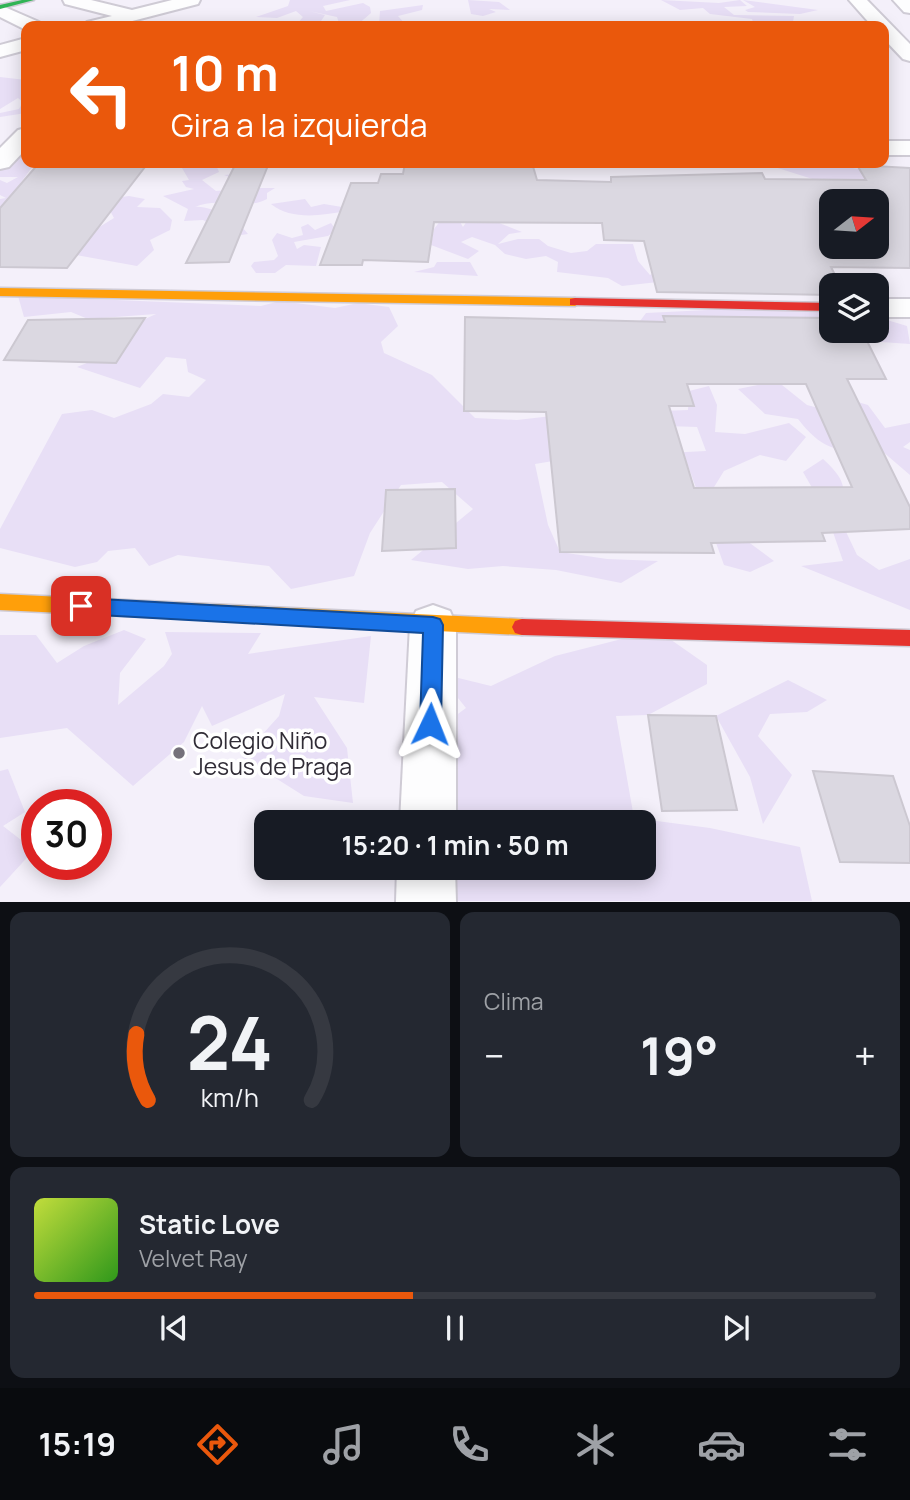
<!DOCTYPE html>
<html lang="es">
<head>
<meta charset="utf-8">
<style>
  body { margin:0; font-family:Manrope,sans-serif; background:#242831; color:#f1f3f6; height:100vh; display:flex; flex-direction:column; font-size:26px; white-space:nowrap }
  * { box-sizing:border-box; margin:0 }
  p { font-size:23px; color:#9ea1a6 }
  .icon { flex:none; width:38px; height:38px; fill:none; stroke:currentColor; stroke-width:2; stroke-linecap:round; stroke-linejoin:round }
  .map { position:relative; height:902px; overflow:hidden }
  .details { display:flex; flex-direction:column; gap:10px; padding:10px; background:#0d0f14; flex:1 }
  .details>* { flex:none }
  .top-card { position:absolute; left:21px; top:21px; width:868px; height:147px; border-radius:14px; box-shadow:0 4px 18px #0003; background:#ea580c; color:#fff; overflow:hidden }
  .needle { width:46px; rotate:73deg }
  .buttons { position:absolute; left:819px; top:189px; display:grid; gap:14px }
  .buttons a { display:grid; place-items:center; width:70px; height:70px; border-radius:14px; background:#171b24; box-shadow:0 4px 18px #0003; font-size:35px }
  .speed { position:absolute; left:21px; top:789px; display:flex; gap:14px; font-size:35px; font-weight:700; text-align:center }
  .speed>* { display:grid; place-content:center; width:91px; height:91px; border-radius:50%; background:#171b24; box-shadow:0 4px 18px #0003; line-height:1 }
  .speed .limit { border:10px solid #d22; background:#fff; color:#111 }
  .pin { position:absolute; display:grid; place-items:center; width:60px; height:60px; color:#fff; margin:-30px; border-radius:14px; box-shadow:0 4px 10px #0006 }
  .me { position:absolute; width:77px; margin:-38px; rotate:2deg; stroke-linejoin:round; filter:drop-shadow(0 0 5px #0008) }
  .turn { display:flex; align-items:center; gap:24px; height:147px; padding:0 35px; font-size:32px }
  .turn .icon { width:91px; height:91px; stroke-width:2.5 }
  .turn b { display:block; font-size:49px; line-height:60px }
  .big { font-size:52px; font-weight:700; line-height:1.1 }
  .details .card { flex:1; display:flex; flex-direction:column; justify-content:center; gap:10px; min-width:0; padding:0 24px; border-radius:14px; background:#242831 }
  .details .dial { align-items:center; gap:0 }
  .dial svg { height:182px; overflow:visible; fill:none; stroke:#363941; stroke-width:7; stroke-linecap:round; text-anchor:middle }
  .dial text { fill:#f1f3f6; stroke:none }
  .song { display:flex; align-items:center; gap:21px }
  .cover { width:84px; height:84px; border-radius:10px; background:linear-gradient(135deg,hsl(70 70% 55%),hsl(110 70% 35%)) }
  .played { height:7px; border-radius:4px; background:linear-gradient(90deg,#ea580c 45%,#363941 45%) }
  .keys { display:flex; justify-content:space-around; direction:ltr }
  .heat { display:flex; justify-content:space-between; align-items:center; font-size:38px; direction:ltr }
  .details .tiles { flex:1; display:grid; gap:10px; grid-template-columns:1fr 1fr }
  .card:last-child { grid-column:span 2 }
  .trip { position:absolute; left:254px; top:810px; width:402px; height:70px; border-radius:14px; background:#171b24; box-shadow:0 4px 18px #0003; font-weight:700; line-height:70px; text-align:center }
  .menu { display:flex; height:112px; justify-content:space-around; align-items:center; background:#090b0e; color:#9ea1a6 }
  .menu .icon { width:49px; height:49px }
  .menu .current { color:#ea580c }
  .menu b { font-size:32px; color:#f1f3f6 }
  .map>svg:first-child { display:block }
  .green { fill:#e8dff6 }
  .building { fill:#dbd8e1; stroke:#ccc8d1; stroke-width:2; fill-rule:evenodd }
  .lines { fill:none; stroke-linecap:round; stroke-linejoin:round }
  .street-casing { stroke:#cfcbd5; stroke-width:4 }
  .fast-casing { stroke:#cfcbd5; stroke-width:3 }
  .slow-casing { stroke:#cfcbd5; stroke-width:3 }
  .jam-casing { stroke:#cfcbd5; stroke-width:3 }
  .street { fill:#fdfdfe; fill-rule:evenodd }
  .fast { fill:#30b455; fill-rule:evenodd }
  .slow { fill:#ff9f0a; fill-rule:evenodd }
  .jam { fill:#e5322d; fill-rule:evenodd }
  .route { fill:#1a73e8; stroke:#114b97; stroke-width:2 }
  .poi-dot { fill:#75717b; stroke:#fff; stroke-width:2.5 }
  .labels { text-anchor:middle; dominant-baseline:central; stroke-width:7; stroke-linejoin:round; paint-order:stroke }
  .near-poi-label { font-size:23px; fill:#302c36; stroke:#fff; text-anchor:start }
</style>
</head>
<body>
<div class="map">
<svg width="910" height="902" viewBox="0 0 910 902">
  <rect width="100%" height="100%" fill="#f4f0fa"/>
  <g class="green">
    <path d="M290 0H350L323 6 326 11 363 3 370 7 371 13 356 26H340L337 17 309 11 325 15 321 21 297 24 303 17 296 11 277 18 256 17 288 6Z"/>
    <path d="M468 0 499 2 510 10 489 9 496 12 483 16 471 14Z"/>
    <path d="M661 0 719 3 740 0 747 6 724 7 734 15 794 16 793 22H764L768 26H754L752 19 710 14 703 8 680 10Z"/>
    <path d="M743 0 818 10 800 14 748 12 745 10 755 7Z"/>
    <path d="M423 5 422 10 398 16 405 24 379 25 380 11Z"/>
    <path d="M0 77 26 80V113L0 117V113L19 109 23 102 18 98 0 109Z"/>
    <path d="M20 148H26V163H35L11 196 0 224V199L6 198 0 195V180L7 183 18 177H0V171L12 163Z"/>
    <path d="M195 163C205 163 216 161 219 172L202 180 216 191 226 190 237 180 224 175 236 174 258 188H275L267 193V199C245 211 218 196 195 207 210 205 238 220 248 234L235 236 203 220 184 221 188 209 163 196 194 189 186 187 182 181 189 180 182 168Z"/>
    <path d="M762 163H821L859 169 884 190 854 189 862 201 836 196 825 183Z"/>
    <path d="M129 196 145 199 137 207 160 208 172 220 170 230 150 240 154 250 137 266 76 255 93 231 114 218 107 205 115 198Z"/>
    <path d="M305 199 311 207 324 204 348 208 345 211C320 216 291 220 271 204Z"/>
    <path d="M457 217 463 227 467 221 484 217 522 232 509 234 498 244 518 239H539L548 246 571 253 587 251 596 244H633L638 261 650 275 670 263 658 282 622 286 608 278 557 272 558 262 546 256 526 259 505 254 495 245 472 237 461 242 479 251 468 259 431 245 434 229 441 220Z"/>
    <path d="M331 223 336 230 328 236 294 242 297 249 304 245 321 247 316 266 286 265 275 273H256L251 266 254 262 274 260 278 256 272 240 277 233 292 238 303 235 301 227 308 224 315 230Z"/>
    <path d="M437 262H470L478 276 414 272 434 267Z"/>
    <path d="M18 296 261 306 280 301 335 308 358 303 389 307 398 326 381 342 384 353 432 375 475 418 517 420 578 413 565 459 535 464 548 525 560 552 607 559 658 561 621 583 556 570 503 566 468 569 411 560 473 509 442 482 401 485 370 533 354 576 291 589 269 566 178 555 149 566 135 548 108 551 97 562 75 567 0 548V529L62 414 92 410 114 418 151 404 163 394 189 397 206 380 188 372 186 359 166 357 140 388 77 367 126 347 145 319 156 314 88 319 71 312 24 317Z"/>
    <path d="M790 306 831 313V331H877V317L907 326 910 344 637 325 646 313Z"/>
    <path d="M777 381 807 405 834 412 823 392 868 405 885 428 910 423V442L903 447 910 450V475L882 451C841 451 825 454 798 419L765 414 738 389Z"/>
    <path d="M709 386 717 405 715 432 745 434 789 423 806 437 786 461 760 455 724 471 711 492 743 538 774 561 750 572 724 565 687 463H638L667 453 706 451 697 427 635 425 661 411 688 410 689 391Z"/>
    <path d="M823 459C845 479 848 489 839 517L857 555 879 570 910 559V610L801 566 843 561 826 512 803 472Z"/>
    <path d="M124 630 146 639 120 673 118 705 164 666 172 654 165 632 261 633 248 654 371 636 364 703 314 697 347 748 353 803 304 796 242 757 279 716 285 694 212 726 202 706 184 742 133 786 67 728 0 738V635H36L57 663 84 646Z"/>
    <path d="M657 630 707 665V684L648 715 616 716 634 818 710 828 800 847 812 901H425L423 868H644V822H424V739L466 708 438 673 491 686 555 656Z"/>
    <path d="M788 680 827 700 807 712 770 714 758 736 792 775 763 824 750 777 716 716Z"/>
    <path d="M8 769 25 812 3 826 34 850 0 887V771Z"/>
  </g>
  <g class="building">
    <path d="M39 163H148L67 268 0 267V208Z"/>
    <path d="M236 163H269L229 262 186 263Z"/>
    <path d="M405 163H532L537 180 611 182V177L762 173 765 179 866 180 857 165 910 168V268L831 267 840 285H831V295L657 292 644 241 604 240 602 223 434 222 428 262 363 260 362 265H320L351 183H378L381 174H403ZM831 201H877V247H831Z"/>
    <path d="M663 316 831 318V331H862L886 379H847L910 507V529L822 533 825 541 711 543 714 553 560 552 546 412 464 411 465 317 665 322ZM687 384H806L852 487 694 488 669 406H694Z"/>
    <path d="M145 318 116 363 4 360 28 320Z"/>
    <path d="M455 489 456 548 382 551 386 490Z"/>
    <path d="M648 715 716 716 737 810 662 811Z"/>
    <path d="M813 771 893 776 910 826V863L840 862Z"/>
  </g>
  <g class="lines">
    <g class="street-casing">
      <g id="street">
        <path d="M63 0H91L132 10 172 0H200L198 4 113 26H84L87 22 112 16 65 4Z"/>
        <path d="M849 0H867L910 44V61L903 59 884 39V26H872Z"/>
        <path d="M893 0H910V13L904 12Z"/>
        <path d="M0 5 39 22 42 26H26V30L0 17Z"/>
        <path d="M26 38V50L0 57V45Z"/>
        <path d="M26 128V149L9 167 0 169V148L18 130Z"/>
        <rect x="884" y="141" width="26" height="14"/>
        <rect x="877" y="299" width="33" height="18"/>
        <path d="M433 605 450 611 456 625V822H400L410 625 416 611Z"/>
        <path d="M397 868H455L456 902H396Z"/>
      </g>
    </g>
    <g class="fast-casing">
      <path id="fast" d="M22 0H34L0 9V5Z"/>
    </g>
    <g class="slow-casing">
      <g id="slow">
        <path d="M0 288 575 298 581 302 575 306 0 296Z"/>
        <path d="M0 594 522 619 529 621 532 627 529 633 522 635 0 610Z"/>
      </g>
    </g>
    <g class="jam-casing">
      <g id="jam">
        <path d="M575 298 831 303V311L570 305V299Z"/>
        <path d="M522 619 910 630V646L522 635 515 633 512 627 515 621Z"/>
      </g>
    </g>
    <use href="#street" class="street"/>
    <use href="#fast" class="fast"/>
    <use href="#slow" class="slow"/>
    <use href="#jam" class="jam"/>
  </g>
  <path class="route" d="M81 598 433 617 440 619 443 625 441 724 438 731 430 734 423 731 420 724 423 633 81 614 74 612 72 606 74 601Z"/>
  <circle class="poi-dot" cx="179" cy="753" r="7"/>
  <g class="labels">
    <g class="near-poi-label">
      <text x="193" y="740">Colegio Niño<tspan x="193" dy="26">Jesus de Praga</tspan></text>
    </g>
  </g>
</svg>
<div class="buttons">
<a><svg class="needle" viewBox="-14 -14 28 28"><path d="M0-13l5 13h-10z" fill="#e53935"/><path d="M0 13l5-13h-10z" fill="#9ea1a6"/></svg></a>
<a><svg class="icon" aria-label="layers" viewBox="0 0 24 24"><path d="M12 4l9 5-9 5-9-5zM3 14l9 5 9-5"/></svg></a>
</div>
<div class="speed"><div class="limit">30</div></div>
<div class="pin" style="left:81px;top:606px;background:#d93025"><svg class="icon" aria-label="arrive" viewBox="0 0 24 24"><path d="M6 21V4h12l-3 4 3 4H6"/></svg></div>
<svg class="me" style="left:430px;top:724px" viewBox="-20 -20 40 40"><path d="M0-17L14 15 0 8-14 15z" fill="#1a73e8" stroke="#fff" stroke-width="4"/></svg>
<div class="trip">15:20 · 1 min · 50 m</div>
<div class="top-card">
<div class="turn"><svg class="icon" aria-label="left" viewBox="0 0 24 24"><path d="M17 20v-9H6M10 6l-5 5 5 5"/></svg><div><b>10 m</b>Gira a la izquierda</div></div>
</div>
</div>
<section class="details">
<div class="tiles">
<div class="card dial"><svg viewBox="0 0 100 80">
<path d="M14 69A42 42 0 1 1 86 69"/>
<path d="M14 69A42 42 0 0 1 9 40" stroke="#ea580c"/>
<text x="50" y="56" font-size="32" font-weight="700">24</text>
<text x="50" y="72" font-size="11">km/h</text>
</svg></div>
<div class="card"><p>Clima</p>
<div class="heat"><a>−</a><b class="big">19°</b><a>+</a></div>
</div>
<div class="card">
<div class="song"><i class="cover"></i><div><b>Static Love</b><p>Velvet Ray</p></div></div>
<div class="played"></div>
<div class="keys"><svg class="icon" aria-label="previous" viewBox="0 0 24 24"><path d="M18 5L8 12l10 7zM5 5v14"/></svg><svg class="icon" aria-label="pause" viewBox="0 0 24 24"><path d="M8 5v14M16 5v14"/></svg><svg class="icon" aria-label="next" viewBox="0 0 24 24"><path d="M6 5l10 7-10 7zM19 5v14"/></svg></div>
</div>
</div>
</section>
<nav class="menu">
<b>15:19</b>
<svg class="icon current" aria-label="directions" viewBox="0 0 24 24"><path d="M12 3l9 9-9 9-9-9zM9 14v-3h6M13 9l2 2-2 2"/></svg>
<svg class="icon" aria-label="music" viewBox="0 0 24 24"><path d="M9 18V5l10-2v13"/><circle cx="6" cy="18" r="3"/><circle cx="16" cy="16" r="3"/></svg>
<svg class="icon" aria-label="phone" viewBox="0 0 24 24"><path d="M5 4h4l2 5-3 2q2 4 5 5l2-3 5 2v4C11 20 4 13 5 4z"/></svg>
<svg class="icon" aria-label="climate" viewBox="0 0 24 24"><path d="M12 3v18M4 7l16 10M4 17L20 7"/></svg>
<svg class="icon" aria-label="car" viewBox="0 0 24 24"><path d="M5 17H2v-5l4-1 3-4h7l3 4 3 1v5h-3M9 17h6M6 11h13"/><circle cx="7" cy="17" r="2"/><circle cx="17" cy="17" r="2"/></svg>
<svg class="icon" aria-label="filters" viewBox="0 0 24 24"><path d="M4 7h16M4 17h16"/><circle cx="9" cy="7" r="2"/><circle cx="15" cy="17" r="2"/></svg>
</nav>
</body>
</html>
